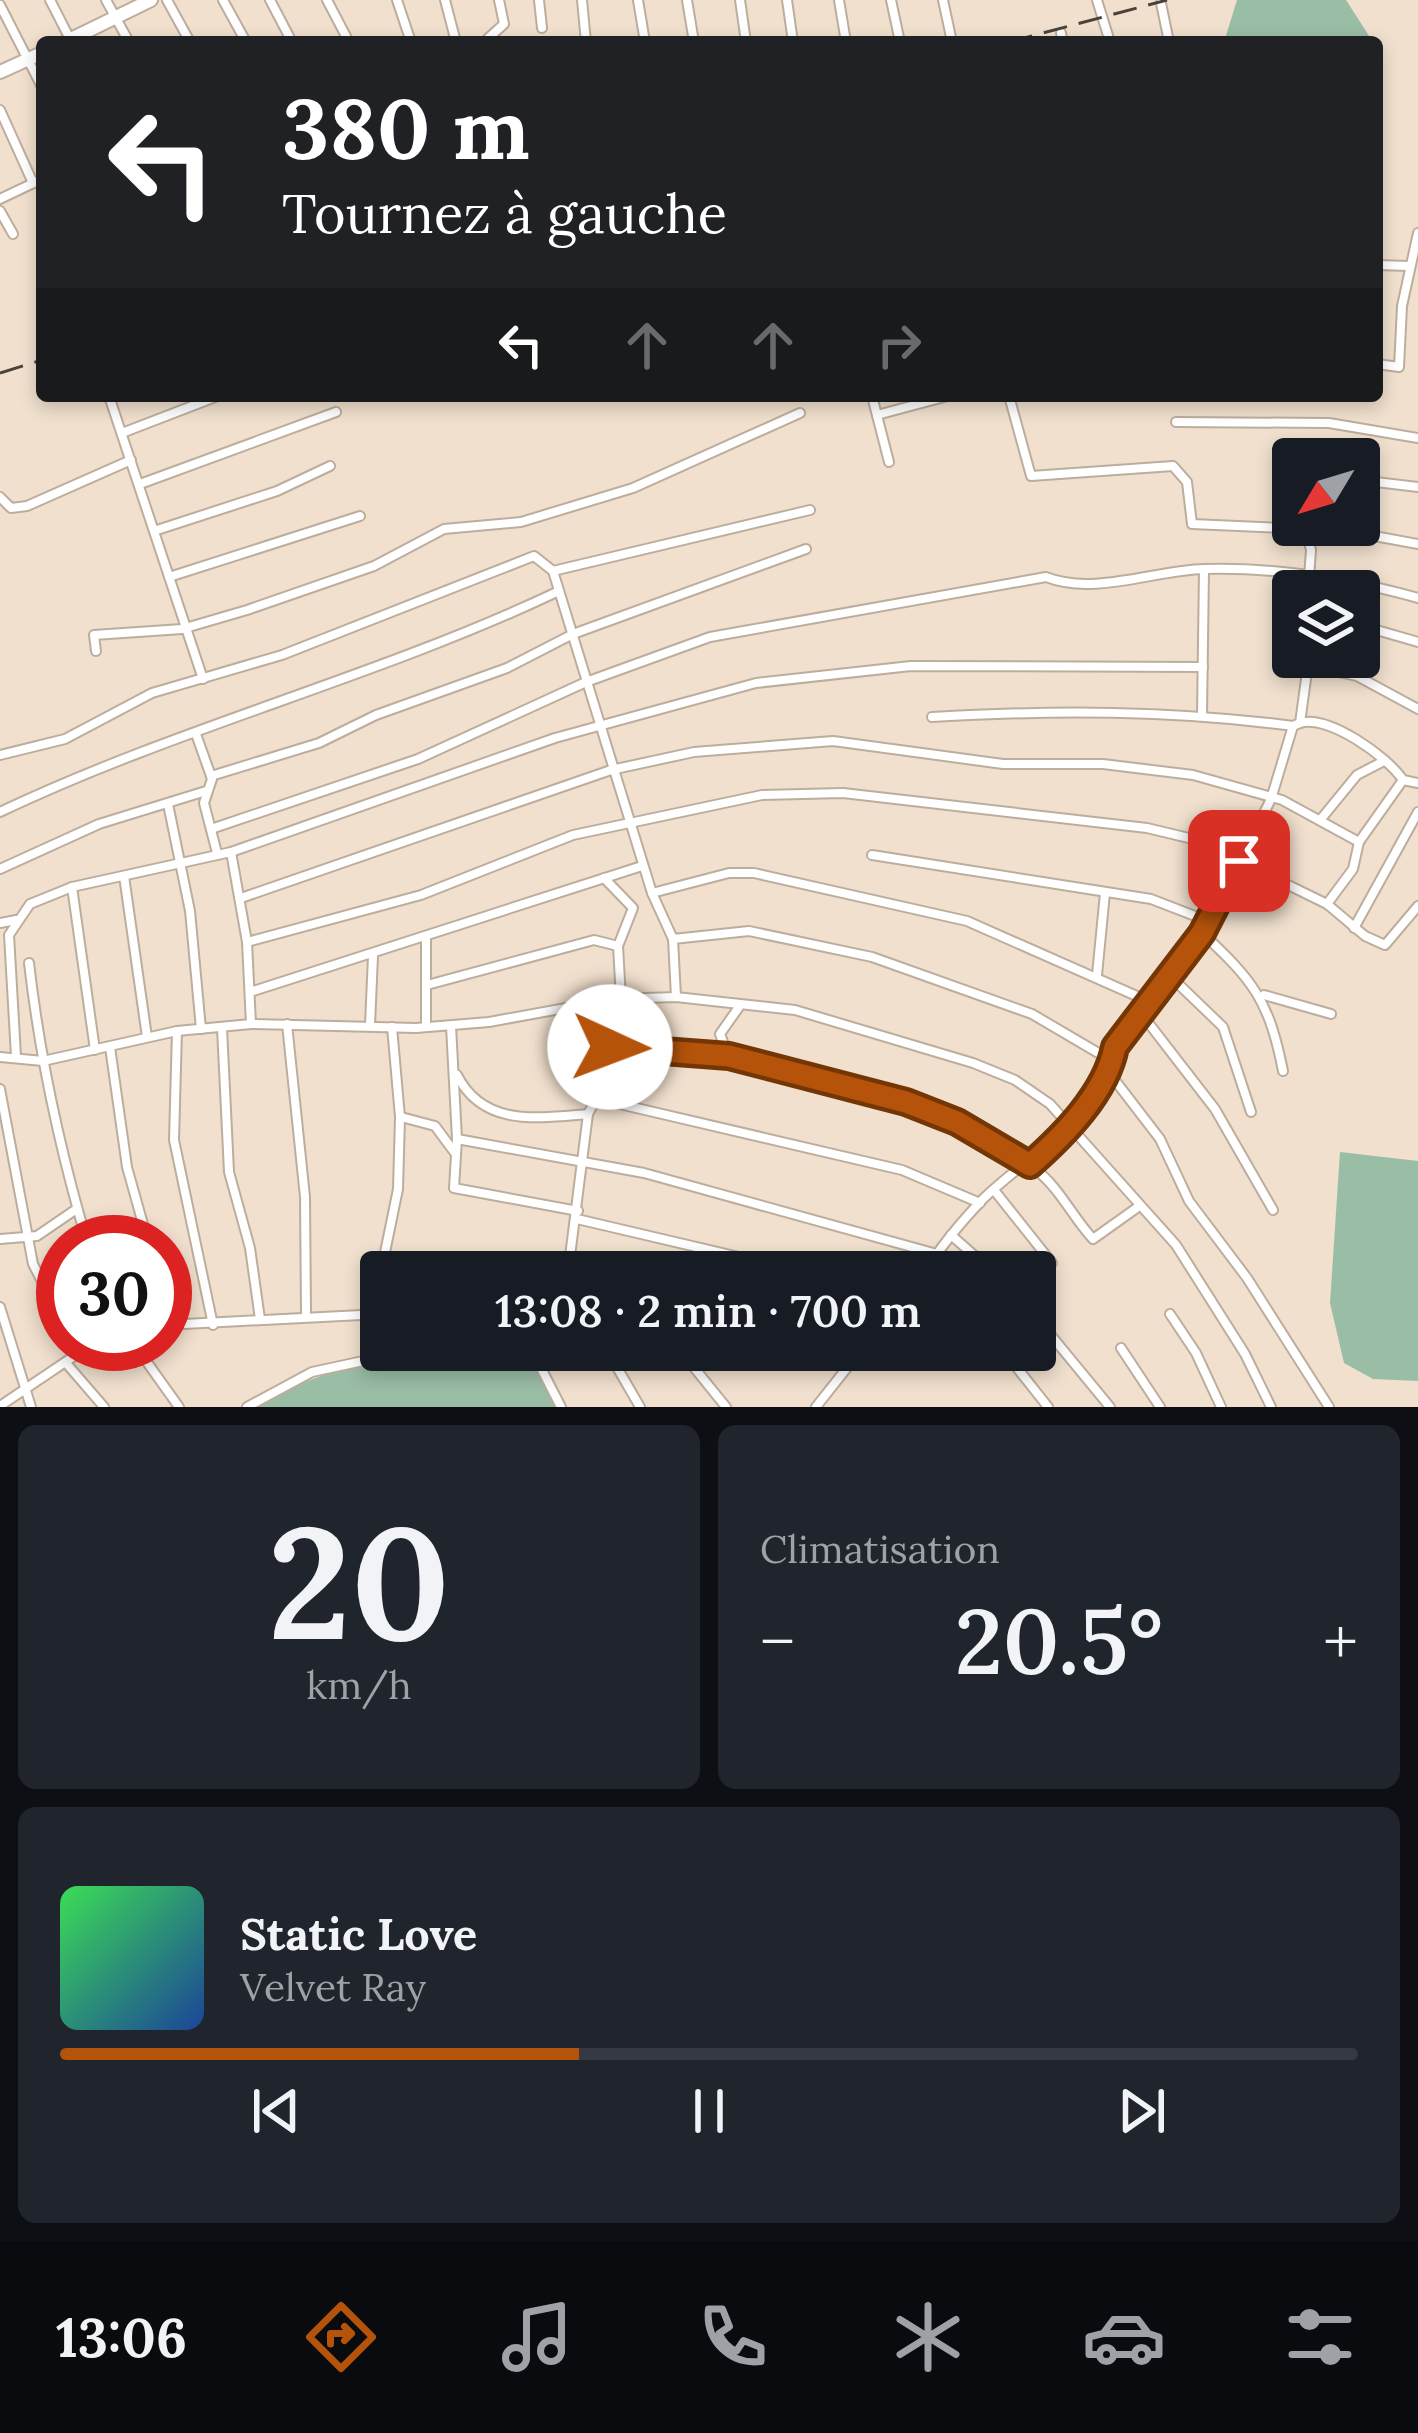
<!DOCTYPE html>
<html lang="fr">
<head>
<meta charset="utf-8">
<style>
  body { margin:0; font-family:Lora,serif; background:#20242c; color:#f1f3f6; height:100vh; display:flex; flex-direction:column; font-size:45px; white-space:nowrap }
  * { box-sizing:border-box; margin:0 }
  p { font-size:39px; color:#9ea1a6 }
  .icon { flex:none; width:66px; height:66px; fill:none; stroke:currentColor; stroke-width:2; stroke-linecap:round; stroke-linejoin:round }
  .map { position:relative; height:1407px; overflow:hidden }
  .side { display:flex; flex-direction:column; gap:18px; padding:18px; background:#0d0f14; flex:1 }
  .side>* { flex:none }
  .guide { position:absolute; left:36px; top:36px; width:1347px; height:366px; border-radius:12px; box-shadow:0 6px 18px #0003; background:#202124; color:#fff; overflow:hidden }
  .needle { width:78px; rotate:232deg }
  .tools { position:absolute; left:1272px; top:438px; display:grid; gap:24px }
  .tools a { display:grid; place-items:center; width:108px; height:108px; border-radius:12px; background:#171b24; box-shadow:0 6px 18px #0003; font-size:60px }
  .speed { position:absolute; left:36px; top:1215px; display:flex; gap:24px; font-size:60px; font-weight:700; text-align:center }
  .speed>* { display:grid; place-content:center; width:156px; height:156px; border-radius:50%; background:#171b24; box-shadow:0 6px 18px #0003; line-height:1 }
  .speed .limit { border:18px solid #d22; background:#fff; color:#111 }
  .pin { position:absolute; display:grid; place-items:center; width:102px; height:102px; color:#fff; margin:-51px; border-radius:24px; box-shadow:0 6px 18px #0006 }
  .me { position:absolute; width:132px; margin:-66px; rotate:92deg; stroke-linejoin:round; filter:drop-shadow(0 0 9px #0008) }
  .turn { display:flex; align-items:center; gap:42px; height:252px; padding:0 48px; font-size:54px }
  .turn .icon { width:156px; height:156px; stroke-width:2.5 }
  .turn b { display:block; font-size:84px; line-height:102px }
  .lanes { display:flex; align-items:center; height:114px; padding:0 48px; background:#0003; justify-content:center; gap:60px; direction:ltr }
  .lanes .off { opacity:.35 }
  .big { font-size:90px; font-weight:600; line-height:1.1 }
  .side .widget { flex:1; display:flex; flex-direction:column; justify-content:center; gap:18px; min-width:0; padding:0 42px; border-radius:18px; background:#20242c }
  .side .dial { align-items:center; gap:0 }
  .dial b { font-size:156px; line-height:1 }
  .song { display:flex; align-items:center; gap:36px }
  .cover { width:144px; height:144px; border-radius:18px; background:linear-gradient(135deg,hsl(130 70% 55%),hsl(220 70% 35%)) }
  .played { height:12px; border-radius:6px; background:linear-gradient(90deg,#b45309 40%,#363941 40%) }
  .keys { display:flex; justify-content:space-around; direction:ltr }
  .heat { display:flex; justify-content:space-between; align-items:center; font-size:66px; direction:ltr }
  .side .tiles { flex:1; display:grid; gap:18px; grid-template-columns:1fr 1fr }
  .widget:last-child { grid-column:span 2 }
  .trip { position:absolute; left:360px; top:1251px; width:696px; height:120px; border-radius:12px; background:#171b24; box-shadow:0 6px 18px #0003; font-weight:600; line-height:120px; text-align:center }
  .tab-bar { display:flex; height:192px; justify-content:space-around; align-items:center; background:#090b0e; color:#9ea1a6 }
  .tab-bar .icon { width:84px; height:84px }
  .tab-bar .current { color:#b45309 }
  .tab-bar b { font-size:54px; color:#f1f3f6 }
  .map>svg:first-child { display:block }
  .green { fill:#9abda5 }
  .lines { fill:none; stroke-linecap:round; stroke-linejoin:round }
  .street-casing { stroke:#bdad9c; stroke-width:12 }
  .secondary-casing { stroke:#bdad9c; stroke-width:16 }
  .street { stroke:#fff; stroke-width:8 }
  .secondary { stroke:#fff; stroke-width:12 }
  .rail { stroke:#4a423a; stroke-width:3; stroke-dasharray:24 12; stroke-linecap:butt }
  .route-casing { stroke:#753606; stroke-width:30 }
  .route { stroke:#b45309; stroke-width:21 }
</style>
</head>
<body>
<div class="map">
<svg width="1418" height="1407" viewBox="0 0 1418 1407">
  <rect width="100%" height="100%" fill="#f1e0ce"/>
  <g class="green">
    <path d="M1237 0H1346L1373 42H1224Z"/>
    <path d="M1340 1152 1418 1161V1381L1373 1379 1344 1363 1330 1303Z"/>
    <path d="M423 1357 537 1361 563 1407H255C311 1374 358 1362 423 1357Z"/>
  </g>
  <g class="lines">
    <g class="street-casing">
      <g id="street">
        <path d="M50 0 71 41"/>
        <path d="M106 0 129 42"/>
        <path d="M167 0 190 42"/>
        <path d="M223 0 246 42"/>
        <path d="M270 0 292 42"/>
        <path d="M327 0 349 42"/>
        <path d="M397 0 411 42"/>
        <path d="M445 0 456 42"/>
        <path d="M539 0 542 28"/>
        <path d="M582 0 586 42"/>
        <path d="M638 0 645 42"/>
        <path d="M687 0 694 42"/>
        <path d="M740 0 746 42"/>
        <path d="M787 0 793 42"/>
        <path d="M839 0 846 42"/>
        <path d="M891 0 900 42"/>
        <path d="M943 0 952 42"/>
        <path d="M1097 0 1110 42"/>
        <path d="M1161 3 1169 42"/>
        <path d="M0 5 42 87"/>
        <path d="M1061 33 1063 42"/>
        <path d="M484 42 504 24 499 0"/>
        <path d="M0 110 33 183"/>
        <path d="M0 199 42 179"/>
        <path d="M0 211 13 234"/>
        <path d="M1377 265 1409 266"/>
        <path d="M1377 364 1399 367 1402 306 1418 233"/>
        <path d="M109 396 203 679"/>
        <path d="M872 396 889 462"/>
        <path d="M1009 396 1031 476 1173 466 1187 482 1192 524 1347 531 1418 544"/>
        <path d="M877 415 948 396"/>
        <path d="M1176 422 1329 423 1418 438"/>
        <path d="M122 433 218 396"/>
        <path d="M1359 480 1418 487"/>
        <path d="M140 484 336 412"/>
        <path d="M0 497 11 508 27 506 131 460"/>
        <path d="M1304 525 1311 550 1308 591"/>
        <path d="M157 530 277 491 330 466"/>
        <path d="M553 571 652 893 673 939 676 997"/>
        <path d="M169 577 360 516"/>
        <path d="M1359 625 1418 642"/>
        <path d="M96 651 94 635 182 629 247 610 374 566 444 529 521 522 633 488 800 413"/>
        <path d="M1310 666 1357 676 1418 709"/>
        <path d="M1202 715 1204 569"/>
        <path d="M932 717C1054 710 1172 710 1293 726"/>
        <path d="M1300 723C1328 714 1388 757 1403 780L1418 783"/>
        <path d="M196 734 212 779 204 803 217 853"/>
        <path d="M0 755 65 739 152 693 282 655 534 556 553 571 810 510"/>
        <path d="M211 776 319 743 376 715 507 668 573 634 806 549"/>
        <path d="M168 804 190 911 201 1029"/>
        <path d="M0 812C181 726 378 677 559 591"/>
        <path d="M1321 819 1357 775 1384 761"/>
        <path d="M211 829 418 759 586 682 710 637 1046 577C1094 596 1155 570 1204 569 1275 567 1350 579 1418 598"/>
        <path d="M231 852 247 942 251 1024"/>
        <path d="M872 855 1151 899 1208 921"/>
        <path d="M1239 861 1327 904 1365 936 1385 945 1418 906"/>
        <path d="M0 869 99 824 206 791"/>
        <path d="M124 876 147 1037"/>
        <path d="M604 878 633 908 618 946 621 999"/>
        <path d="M72 887 95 1050"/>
        <path d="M652 893 729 873H754L967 921 1148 1001"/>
        <path d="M241 898 611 770 694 752 833 741 1003 764H1103L1193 775 1282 800 1359 842"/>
        <path d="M1327 904 1353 869 1359 842 1403 780"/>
        <path d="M0 923 16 920"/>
        <path d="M1354 928 1418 812"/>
        <path d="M1202 933C1254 981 1269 1001 1283 1071"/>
        <path d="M673 939 749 931 872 957 1032 1014 1112 1061"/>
        <path d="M247 942 421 895 573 835 762 795 843 793 1147 828 1243 851"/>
        <path d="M29 963C40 1059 60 1150 87 1242"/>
        <path d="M1097 975 1105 893"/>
        <path d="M1169 975 1223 1027 1251 1112"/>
        <path d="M427 985 594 940 618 946"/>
        <path d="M250 992 642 866"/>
        <path d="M1264 995 1331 1014"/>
        <path d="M1140 1012 1215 1109 1273 1210"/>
        <path d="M287 1024 305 1197 306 1314"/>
        <path d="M370 1025 373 956"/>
        <path d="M451 1026 457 1139 454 1188 578 1211"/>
        <path d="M426 1027V938"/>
        <path d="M222 1028 229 1172 250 1248 260 1319"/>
        <path d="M177 1031 174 1140 213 1325"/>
        <path d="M110 1047 127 1167 148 1242"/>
        <path d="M610 1047C734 1051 936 1091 1035 1169 1060 1188 1073 1218 1093 1239L1138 1207"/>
        <path d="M728 1055 720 1034 739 1007"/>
        <path d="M16 1056 9 935 30 904 72 887 231 852 555 738 756 683 911 666 1203 667"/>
        <path d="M0 1057 43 1061 177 1031 251 1024 416 1028 489 1022 615 999 676 997 795 1010 973 1063 1015 1080 1050 1104 1176 1245 1245 1354 1271 1407"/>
        <path d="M1107 1070 1160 1139 1189 1201 1247 1278 1329 1407"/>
        <path d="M457 1075C483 1127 537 1118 588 1114"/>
        <path d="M0 1089 33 1264 63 1322"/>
        <path d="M598 1099 902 1170 980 1203"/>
        <path d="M401 1117 435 1126 455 1153"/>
        <path d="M457 1139 644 1173 937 1254"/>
        <path d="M994 1190 1052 1263"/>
        <path d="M577 1219 803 1272"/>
        <path d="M951 1235 993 1272"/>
        <path d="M0 1239 37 1236 75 1210"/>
        <path d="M381 1272 398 1189 400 1117 392 1027"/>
        <path d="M568 1272 588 1114 602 1088 615 999"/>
        <path d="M925 1272C941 1246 962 1221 983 1199 1031 1152 1100 1121 1115 1047L1216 909 1271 799 1293 726 1300 723 1309 657"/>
        <path d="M165 1293 177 1326"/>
        <path d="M0 1307 31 1407"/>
        <path d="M377 1314 381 1272"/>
        <path d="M1170 1314 1196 1353 1221 1407"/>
        <path d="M1035 1316 1110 1407"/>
        <path d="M165 1325 381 1314"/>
        <path d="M134 1344 179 1407"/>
        <path d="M1121 1348 1160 1407"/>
        <path d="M607 1350 640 1407"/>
        <path d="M668 1350 692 1365 726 1407"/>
        <path d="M827 1350 857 1354"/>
        <path d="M1003 1350 1048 1407"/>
        <path d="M66 1363 104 1407"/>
        <path d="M0 1406 92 1344"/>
        <path d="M247 1407 312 1372 363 1361 406 1355 537 1360 561 1407"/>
        <path d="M816 1407 861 1350"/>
      </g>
    </g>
    <g class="secondary-casing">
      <g id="secondary">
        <path d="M65 42 151 0"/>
        <path d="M0 72 42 53"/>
      </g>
    </g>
    <use href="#street" class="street"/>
    <use href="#secondary" class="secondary"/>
    <g class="rail">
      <path d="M1009 42 1167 0"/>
      <path d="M0 373 42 360"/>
    </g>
  </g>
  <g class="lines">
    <g class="route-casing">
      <path id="route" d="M610 1047 729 1056 906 1102 957 1122 1030 1165C1064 1135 1106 1093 1115 1047L1202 933 1239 861"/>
    </g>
    <use href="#route" class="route"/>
  </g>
</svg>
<div class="tools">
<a><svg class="needle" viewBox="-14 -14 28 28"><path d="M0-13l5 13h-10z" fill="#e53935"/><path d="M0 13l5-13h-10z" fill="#9ea1a6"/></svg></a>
<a><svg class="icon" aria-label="layers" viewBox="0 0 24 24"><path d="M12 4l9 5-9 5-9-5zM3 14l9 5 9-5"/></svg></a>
</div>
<div class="speed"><div class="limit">30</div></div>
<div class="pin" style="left:1239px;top:861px;background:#d93025"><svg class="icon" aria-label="arrive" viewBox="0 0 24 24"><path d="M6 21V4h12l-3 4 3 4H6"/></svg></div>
<svg class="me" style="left:610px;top:1047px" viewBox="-20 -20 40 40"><circle r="19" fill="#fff"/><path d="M0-13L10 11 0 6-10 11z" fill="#b45309"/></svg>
<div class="trip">13:08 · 2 min · 700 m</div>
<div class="guide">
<div class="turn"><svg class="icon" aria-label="left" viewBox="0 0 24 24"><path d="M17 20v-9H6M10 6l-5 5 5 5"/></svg><div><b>380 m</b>Tournez à gauche</div></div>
<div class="lanes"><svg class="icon" aria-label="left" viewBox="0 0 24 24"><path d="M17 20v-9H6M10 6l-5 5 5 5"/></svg><svg class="icon off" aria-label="ahead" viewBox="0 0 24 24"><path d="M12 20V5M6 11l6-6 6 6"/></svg><svg class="icon off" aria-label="ahead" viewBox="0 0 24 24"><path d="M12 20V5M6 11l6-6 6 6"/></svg><svg class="icon off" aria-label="right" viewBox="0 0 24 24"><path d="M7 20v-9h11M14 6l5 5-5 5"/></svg></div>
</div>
</div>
<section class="side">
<div class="tiles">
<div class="widget dial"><b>20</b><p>km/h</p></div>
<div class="widget"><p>Climatisation</p>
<div class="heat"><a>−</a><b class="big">20.5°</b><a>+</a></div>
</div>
<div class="widget">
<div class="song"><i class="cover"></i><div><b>Static Love</b><p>Velvet Ray</p></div></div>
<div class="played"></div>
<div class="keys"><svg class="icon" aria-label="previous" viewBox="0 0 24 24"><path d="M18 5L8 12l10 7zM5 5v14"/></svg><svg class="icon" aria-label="pause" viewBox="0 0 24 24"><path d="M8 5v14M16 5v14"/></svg><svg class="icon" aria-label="next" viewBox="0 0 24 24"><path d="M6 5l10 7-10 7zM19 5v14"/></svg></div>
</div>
</div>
</section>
<nav class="tab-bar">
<b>13:06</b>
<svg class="icon current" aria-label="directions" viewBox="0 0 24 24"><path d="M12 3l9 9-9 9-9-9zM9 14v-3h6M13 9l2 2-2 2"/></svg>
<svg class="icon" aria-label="music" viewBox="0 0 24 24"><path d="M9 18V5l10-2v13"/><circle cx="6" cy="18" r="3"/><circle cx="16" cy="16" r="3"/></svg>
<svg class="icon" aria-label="phone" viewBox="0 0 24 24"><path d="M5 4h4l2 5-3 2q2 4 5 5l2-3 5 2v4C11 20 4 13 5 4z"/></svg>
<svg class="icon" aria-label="climate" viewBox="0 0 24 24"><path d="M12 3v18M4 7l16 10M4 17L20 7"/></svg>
<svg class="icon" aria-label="car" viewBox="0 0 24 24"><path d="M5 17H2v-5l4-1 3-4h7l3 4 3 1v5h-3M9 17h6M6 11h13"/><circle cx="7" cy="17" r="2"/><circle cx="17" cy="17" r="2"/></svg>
<svg class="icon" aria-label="filters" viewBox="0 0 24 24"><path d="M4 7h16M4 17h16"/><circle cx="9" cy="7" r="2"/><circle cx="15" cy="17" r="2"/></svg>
</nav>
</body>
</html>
